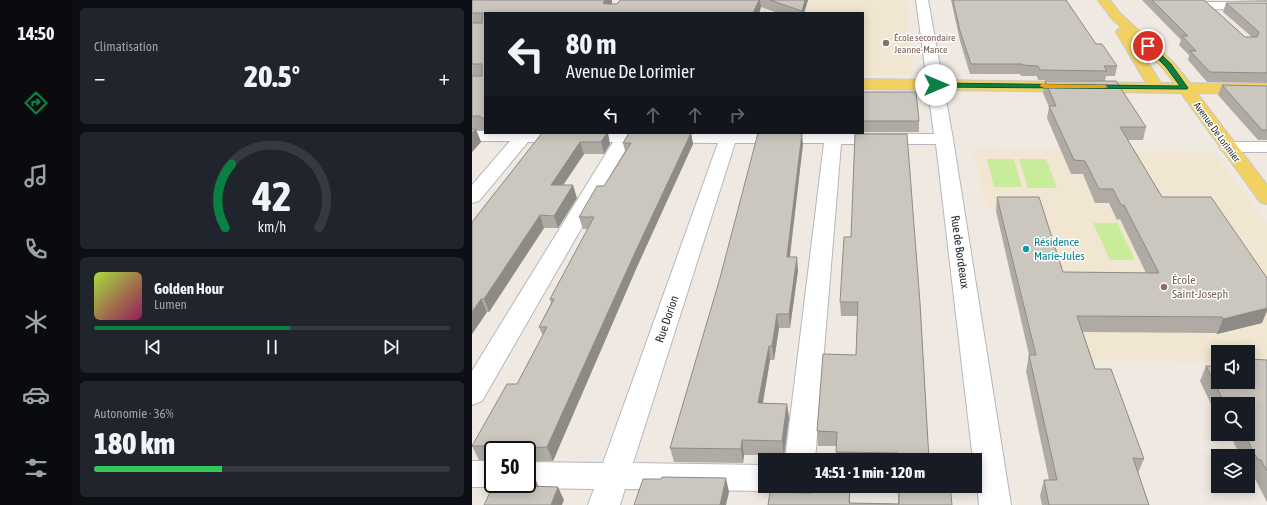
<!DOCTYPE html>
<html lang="fr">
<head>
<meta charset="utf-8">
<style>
  body { margin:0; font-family:"Asap Condensed",sans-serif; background:#20242c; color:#f1f3f6; height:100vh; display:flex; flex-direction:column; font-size:15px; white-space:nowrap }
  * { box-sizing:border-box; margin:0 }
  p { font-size:13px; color:#9ea1a6 }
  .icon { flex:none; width:22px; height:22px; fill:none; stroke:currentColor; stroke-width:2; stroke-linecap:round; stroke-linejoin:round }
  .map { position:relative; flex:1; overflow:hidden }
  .sheet { display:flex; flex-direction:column; gap:8px; padding:8px; background:#0d0f14; width:400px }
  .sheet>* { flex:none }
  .guide { position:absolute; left:12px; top:12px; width:380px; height:122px; border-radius:0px; box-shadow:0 2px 10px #0003; background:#171b24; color:#f1f3f6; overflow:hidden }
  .controls { position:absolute; left:739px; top:345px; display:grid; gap:8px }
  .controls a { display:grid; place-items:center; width:44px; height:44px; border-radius:0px; background:#171b24; box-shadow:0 2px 10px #0003; font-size:20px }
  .speed { position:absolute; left:12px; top:441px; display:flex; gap:8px; font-size:20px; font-weight:700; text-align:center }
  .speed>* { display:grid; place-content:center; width:52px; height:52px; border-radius:50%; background:#171b24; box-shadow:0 2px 10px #0003; line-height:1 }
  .speed .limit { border:2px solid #111; border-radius:6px; background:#fff; color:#111 }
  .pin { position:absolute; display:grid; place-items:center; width:34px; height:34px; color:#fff; margin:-17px; border:2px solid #fff; border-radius:50%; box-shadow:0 1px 4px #0007 }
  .me { position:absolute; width:44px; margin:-22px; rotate:90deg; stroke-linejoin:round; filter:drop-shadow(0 0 3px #0008) }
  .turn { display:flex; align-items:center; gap:14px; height:84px; padding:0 16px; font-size:18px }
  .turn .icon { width:52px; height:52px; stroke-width:2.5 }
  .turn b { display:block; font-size:28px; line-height:34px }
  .lanes { display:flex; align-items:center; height:38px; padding:0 16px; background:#0003; justify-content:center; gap:20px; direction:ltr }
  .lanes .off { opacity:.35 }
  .big { font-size:30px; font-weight:800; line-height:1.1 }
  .sheet .tile { flex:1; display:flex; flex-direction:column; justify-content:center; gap:6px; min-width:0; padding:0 14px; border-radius:6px; background:#20242c }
  .sheet .dial { align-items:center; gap:0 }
  .dial svg { height:104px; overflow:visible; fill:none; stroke:#363941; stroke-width:7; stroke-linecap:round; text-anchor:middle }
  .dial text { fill:#f1f3f6; stroke:none }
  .song { display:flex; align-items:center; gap:12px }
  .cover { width:48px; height:48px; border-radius:6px; background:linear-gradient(135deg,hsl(80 70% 55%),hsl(330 70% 35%)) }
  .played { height:4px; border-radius:2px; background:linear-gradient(90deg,#0b8043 55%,#363941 55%) }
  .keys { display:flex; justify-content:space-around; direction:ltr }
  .heat { display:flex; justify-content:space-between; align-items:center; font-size:22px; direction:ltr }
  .charge { height:6px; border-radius:3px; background:linear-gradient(90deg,#34c759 36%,#363941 0) }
  .trip { position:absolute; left:286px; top:453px; width:224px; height:40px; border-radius:0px; background:#171b24; box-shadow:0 2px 10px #0003; font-weight:800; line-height:40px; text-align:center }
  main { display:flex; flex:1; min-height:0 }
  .tabs { display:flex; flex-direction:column; width:72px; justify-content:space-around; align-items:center; background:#090b0e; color:#9ea1a6 }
  .tabs .icon { width:28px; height:28px }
  .tabs .current { color:#0b8043 }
  .tabs b { font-size:18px; color:#f1f3f6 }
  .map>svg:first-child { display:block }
  .education { fill:#f0e6d1 }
  .pitch { fill:#c9ec9a }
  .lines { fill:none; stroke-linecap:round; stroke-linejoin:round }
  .minor-casing { stroke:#b4b7c1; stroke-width:2 }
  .major-casing { stroke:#c9c9c9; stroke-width:2 }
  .minor { fill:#fff; fill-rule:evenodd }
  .major { fill:#f2d163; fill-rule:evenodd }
  .wall { fill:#afaba4 }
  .shaded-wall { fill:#8e8b86 }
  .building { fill:#cbc7bf; stroke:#8e8b86 }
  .route { fill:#0b8043; stroke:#07532c }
  .slow { fill:#f59e0b }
  .education-dot { fill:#8d6e63; stroke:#fff; stroke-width:1.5 }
  .culture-dot { fill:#0f9aa8; stroke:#fff; stroke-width:1.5 }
  .labels { text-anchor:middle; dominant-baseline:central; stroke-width:3; stroke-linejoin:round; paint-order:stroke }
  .far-education-label { font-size:10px; fill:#785e54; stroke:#fff; text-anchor:start }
  .far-street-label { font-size:10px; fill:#2e2e2e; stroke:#fff }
  .culture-label { font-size:12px; fill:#0d838f; stroke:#fff; text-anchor:start }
  .street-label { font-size:12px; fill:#2e2e2e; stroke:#fff }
  .education-label { font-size:12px; fill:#785e54; stroke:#fff; text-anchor:start }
</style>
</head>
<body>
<main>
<nav class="tabs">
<b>14:50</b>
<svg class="icon current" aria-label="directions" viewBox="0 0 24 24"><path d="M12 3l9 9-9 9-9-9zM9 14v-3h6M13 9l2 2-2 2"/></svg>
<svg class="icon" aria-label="music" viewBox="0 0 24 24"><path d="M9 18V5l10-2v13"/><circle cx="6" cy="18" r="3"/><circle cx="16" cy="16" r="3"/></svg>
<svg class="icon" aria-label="phone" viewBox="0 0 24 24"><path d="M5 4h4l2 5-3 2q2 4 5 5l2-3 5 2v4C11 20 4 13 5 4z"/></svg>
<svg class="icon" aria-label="climate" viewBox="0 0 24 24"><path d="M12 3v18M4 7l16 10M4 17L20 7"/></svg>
<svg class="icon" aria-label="car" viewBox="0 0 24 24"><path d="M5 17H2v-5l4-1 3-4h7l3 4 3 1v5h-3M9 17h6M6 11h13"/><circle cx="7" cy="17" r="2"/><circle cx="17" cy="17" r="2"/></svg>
<svg class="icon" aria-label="filters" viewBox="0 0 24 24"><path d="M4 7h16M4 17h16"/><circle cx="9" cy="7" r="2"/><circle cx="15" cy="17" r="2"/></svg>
</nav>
<section class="sheet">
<div class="tile"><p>Climatisation</p>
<div class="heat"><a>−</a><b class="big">20.5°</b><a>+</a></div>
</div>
<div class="tile dial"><svg viewBox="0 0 100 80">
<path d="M14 69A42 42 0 1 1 86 69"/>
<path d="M14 69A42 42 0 0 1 19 20" stroke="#0b8043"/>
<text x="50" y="56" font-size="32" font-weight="700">42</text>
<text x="50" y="72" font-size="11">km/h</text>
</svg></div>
<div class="tile">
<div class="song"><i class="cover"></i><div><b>Golden Hour</b><p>Lumen</p></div></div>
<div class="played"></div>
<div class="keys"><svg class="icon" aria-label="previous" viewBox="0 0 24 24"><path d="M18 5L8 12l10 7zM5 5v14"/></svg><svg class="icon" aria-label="pause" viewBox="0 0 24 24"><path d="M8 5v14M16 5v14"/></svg><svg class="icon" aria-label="next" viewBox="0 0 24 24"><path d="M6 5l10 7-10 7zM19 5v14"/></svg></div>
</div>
<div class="tile"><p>Autonomie · 36%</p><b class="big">180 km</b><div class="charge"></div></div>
</section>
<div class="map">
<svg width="795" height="505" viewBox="0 0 795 505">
  <rect width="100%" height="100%" fill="#efe9e1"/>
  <g class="education">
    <path d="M154 0H434L440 73 434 75H391V13H143Z"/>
    <path d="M500 149 742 153 795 223V362H776V352H746V362L613 360 564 211 515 210Z"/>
  </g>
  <g class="pitch">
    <path d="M515 159H542L550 187H522Z"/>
    <path d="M547 159H574L585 188H556Z"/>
    <path d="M621 223H645L663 260H638Z"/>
  </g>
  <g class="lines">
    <g class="minor-casing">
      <g id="minor">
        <path d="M444 0H456L481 139 539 505H507L503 460H501L464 144H369L343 460H313L352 143H263L161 463 293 465V486H305L304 487 293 491 153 489 148 505H116L122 489 55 488 44 484H55V462L131 463 246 143 159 142 10 401 0 405V371L141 142H56L7 201 0 203V185L38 141H0V131H13V133L462 134Z"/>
        <path d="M735 2H795V10L731 9 729 6 731 3Z"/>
        <path d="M756 142H795V152H756L750 151 747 147 750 143Z"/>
        <path d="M0 461H21V484H30L21 487H0Z"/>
      </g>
    </g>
    <g class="major-casing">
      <path id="major" d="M626 0H638L648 13 701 62 718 83 795 84V94L725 93 795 185V204L788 202 709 93 391 89V79L674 83 644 32 646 29 650 28 640 19ZM663 42 691 68 702 83H689Z"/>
    </g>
    <use href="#minor" class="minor"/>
    <use href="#major" class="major"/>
  </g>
  <g class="wall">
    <path d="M0 0H140V4H145L148 0H336L332 13H306L289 7 287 13H13V130H4L9 142 0 152Z"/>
    <path d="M479 0H594L624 44 645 66 643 76H634L633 81 566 80 565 76H549L548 74H498L488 41Z"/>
    <path d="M670 0H732L773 37H780L751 12 754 3H795V83L735 82 716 60 717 55 707 45 709 40Z"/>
    <path d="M761 0H795V1Z"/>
    <path d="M573 81 674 127 671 140H656L690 197 790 323 745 334 743 333 611 332 623 369 672 459 666 473 677 505H570L568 496 572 480H577L554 371 557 355 524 211 525 197 591 272 674 273 648 219 645 220 637 203H623L611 174H599L575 118 577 107 571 93Z"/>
    <path d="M750 85 795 86V140H786L746 95Z"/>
    <path d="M391 92 447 121V132H391Z"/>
    <path d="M70 133 138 144 132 154H112L91 185 105 198 86 228H72L17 312H15L0 334V222Z"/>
    <path d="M219 133 221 144 164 269 81 461H55V450H21V462L20 460H7L0 446 45 384 71 336 67 327 79 303 78 299 116 229H111L107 217 132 186 153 151 151 143Z"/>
    <path d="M331 144 318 257 326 270 318 328H307L302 360H298L291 403 315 404 317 418 312 455H272L271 463 202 462 198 448Z"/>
    <path d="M368 302 448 303 457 460H365L364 446H346L345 431 384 355 386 316H369Z"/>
    <path d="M776 359 795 360V502L781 475H778L776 472V456H768L758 434H776V404H746V419L728 381 734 366 776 382Z"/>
    <path d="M340 486H378V503L426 504V486H478L480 505H296L339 493Z"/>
  </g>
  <g class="shaded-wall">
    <path d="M133 0H140V4L133 13 131 3Z"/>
    <path d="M287 0H288L289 7 287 13H281Z"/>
    <path d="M333 0H336L332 13H330V11Z"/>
    <path d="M4 129 9 142 0 152V133Z"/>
    <path d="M135 133H136L138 144 132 154 129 142Z"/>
    <path d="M219 133 221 144 164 269 81 461 75 447 161 257Z"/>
    <path d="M330 133 331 144 316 270 315 257Z"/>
    <path d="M108 142 112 154 83 197 79 185Z"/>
    <path d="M101 185 105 198 86 228 82 216Z"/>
    <path d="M68 215 72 228 17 312 12 299Z"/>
    <path d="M325 257 326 270 318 328 317 314Z"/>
    <path d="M9 299 15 312 0 334V312Z"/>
    <path d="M795 308V311L790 323 745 334 751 319Z"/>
    <path d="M305 314 307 328 302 360 300 346Z"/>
    <path d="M297 346 298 360 288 418 286 403Z"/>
    <path d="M315 404 317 418 312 455 310 441Z"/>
    <path d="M270 440 272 455 271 463 269 449Z"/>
    <path d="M62 476 68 490 57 486Z"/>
    <path d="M254 478 257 492 254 505H248Z"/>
    <path d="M378 486V505H377Z"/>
    <path d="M86 487 92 500 90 505H79Z"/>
  </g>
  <g class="building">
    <path d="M0 0H133L131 3 133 4H145L148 0H287L281 13H13V118H10L8 116H0V76H10V64H0V23H10L11 13H0Z"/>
    <path d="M298 0H333L330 11Z"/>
    <path d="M481 0H594L624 44H630L645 66H632L635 71 568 70 566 66 550 65V64H499L488 31Z"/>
    <path d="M680 0H732L773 37H785L787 32 754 3H795V73L738 72 718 51H724L710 36H716Z"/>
    <path d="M573 81H644L674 127H648L690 197H739L795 278V308L751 319 750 317 605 316 623 369H639L672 459 661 458 677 505H577L572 480H585L557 355H564L525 197H567L591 272 687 273 652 205H649L641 189H627L613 161 602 160 577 106H584Z"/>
    <path d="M750 85 795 86V130H790Z"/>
    <path d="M391 92H444L447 121H391Z"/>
    <path d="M0 129H4L0 133Z"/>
    <path d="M70 133H135L129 142H108L79 185H101L82 216 68 215 12 299H9L0 312V222Z"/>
    <path d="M157 133H219L161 257 75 447 48 448V450H21V451H16L14 446H0L35 384H45L75 327H67L82 299H78L122 217H107L125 186H132L159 143H151Z"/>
    <path d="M286 133H330L315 257H325L317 314H305L300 346H297L286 403 315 404 310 441 270 440 269 449 198 448 248 278Z"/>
    <path d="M383 134H435L448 303 457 460H426V453L364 452 365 432 345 431 351 354 384 355 386 302H368L372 237H379Z"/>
    <path d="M776 359 795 360V471L789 460H786L772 434H776V404H753L734 366H746V382H776V366H778L776 363Z"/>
    <path d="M55 476H62L57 486 86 487 79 505H12L22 484H55Z"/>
    <path d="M190 477 254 478 248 505H162L171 479H189Z"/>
    <path d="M340 486H378L377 503 427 504V486H478L480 505H296L298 492 339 493Z"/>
  </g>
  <path class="route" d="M674 44H678L699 64 716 88 715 89 464 87 461 85 464 83 708 86 694 67 674 47Z"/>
  <path class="slow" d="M569 84 633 85 636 87 633 88H572L568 86Z"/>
  <g class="education-dot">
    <circle cx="414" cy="43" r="4"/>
    <circle cx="692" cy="287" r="4"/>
  </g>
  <circle class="culture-dot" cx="554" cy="249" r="4"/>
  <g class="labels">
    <g class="far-education-label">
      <text x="422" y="37">École secondaire<tspan x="422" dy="12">Jeanne-Mance</tspan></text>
    </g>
    <g class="far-street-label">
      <text transform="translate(745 132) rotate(54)">Avenue De Lorimier</text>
    </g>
    <g class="culture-label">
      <text x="562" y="242">Résidence<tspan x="562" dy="14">Marie-Jules</tspan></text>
    </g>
    <g class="street-label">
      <text transform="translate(488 252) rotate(82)">Rue de Bordeaux</text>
      <text transform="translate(195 319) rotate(-71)">Rue Dorion</text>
    </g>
    <g class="education-label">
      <text x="700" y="280">École<tspan x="700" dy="14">Saint-Joseph</tspan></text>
    </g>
  </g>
</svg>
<div class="controls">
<a><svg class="icon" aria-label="sound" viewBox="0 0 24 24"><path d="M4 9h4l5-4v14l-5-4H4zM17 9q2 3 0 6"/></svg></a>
<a><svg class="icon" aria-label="search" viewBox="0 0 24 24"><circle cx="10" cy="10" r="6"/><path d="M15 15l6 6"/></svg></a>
<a><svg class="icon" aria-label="layers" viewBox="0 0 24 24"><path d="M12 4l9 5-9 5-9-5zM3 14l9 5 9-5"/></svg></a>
</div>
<div class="speed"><div class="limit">50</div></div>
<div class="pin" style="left:676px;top:46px;background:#d93025"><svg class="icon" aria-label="arrive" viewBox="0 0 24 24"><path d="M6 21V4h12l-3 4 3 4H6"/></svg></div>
<svg class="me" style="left:464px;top:85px" viewBox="-20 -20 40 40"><circle r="19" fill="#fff"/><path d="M0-13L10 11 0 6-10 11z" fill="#0b8043"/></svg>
<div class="trip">14:51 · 1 min · 120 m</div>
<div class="guide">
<div class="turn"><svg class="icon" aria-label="left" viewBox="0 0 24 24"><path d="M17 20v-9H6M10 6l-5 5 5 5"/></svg><div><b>80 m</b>Avenue De Lorimier</div></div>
<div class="lanes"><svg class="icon" aria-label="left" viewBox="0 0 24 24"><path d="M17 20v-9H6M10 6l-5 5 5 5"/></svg><svg class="icon off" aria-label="ahead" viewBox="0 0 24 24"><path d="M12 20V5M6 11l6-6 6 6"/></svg><svg class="icon off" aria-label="ahead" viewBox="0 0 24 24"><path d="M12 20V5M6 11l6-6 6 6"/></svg><svg class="icon off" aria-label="right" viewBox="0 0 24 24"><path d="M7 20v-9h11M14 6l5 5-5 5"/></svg></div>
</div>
</div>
</main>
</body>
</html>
